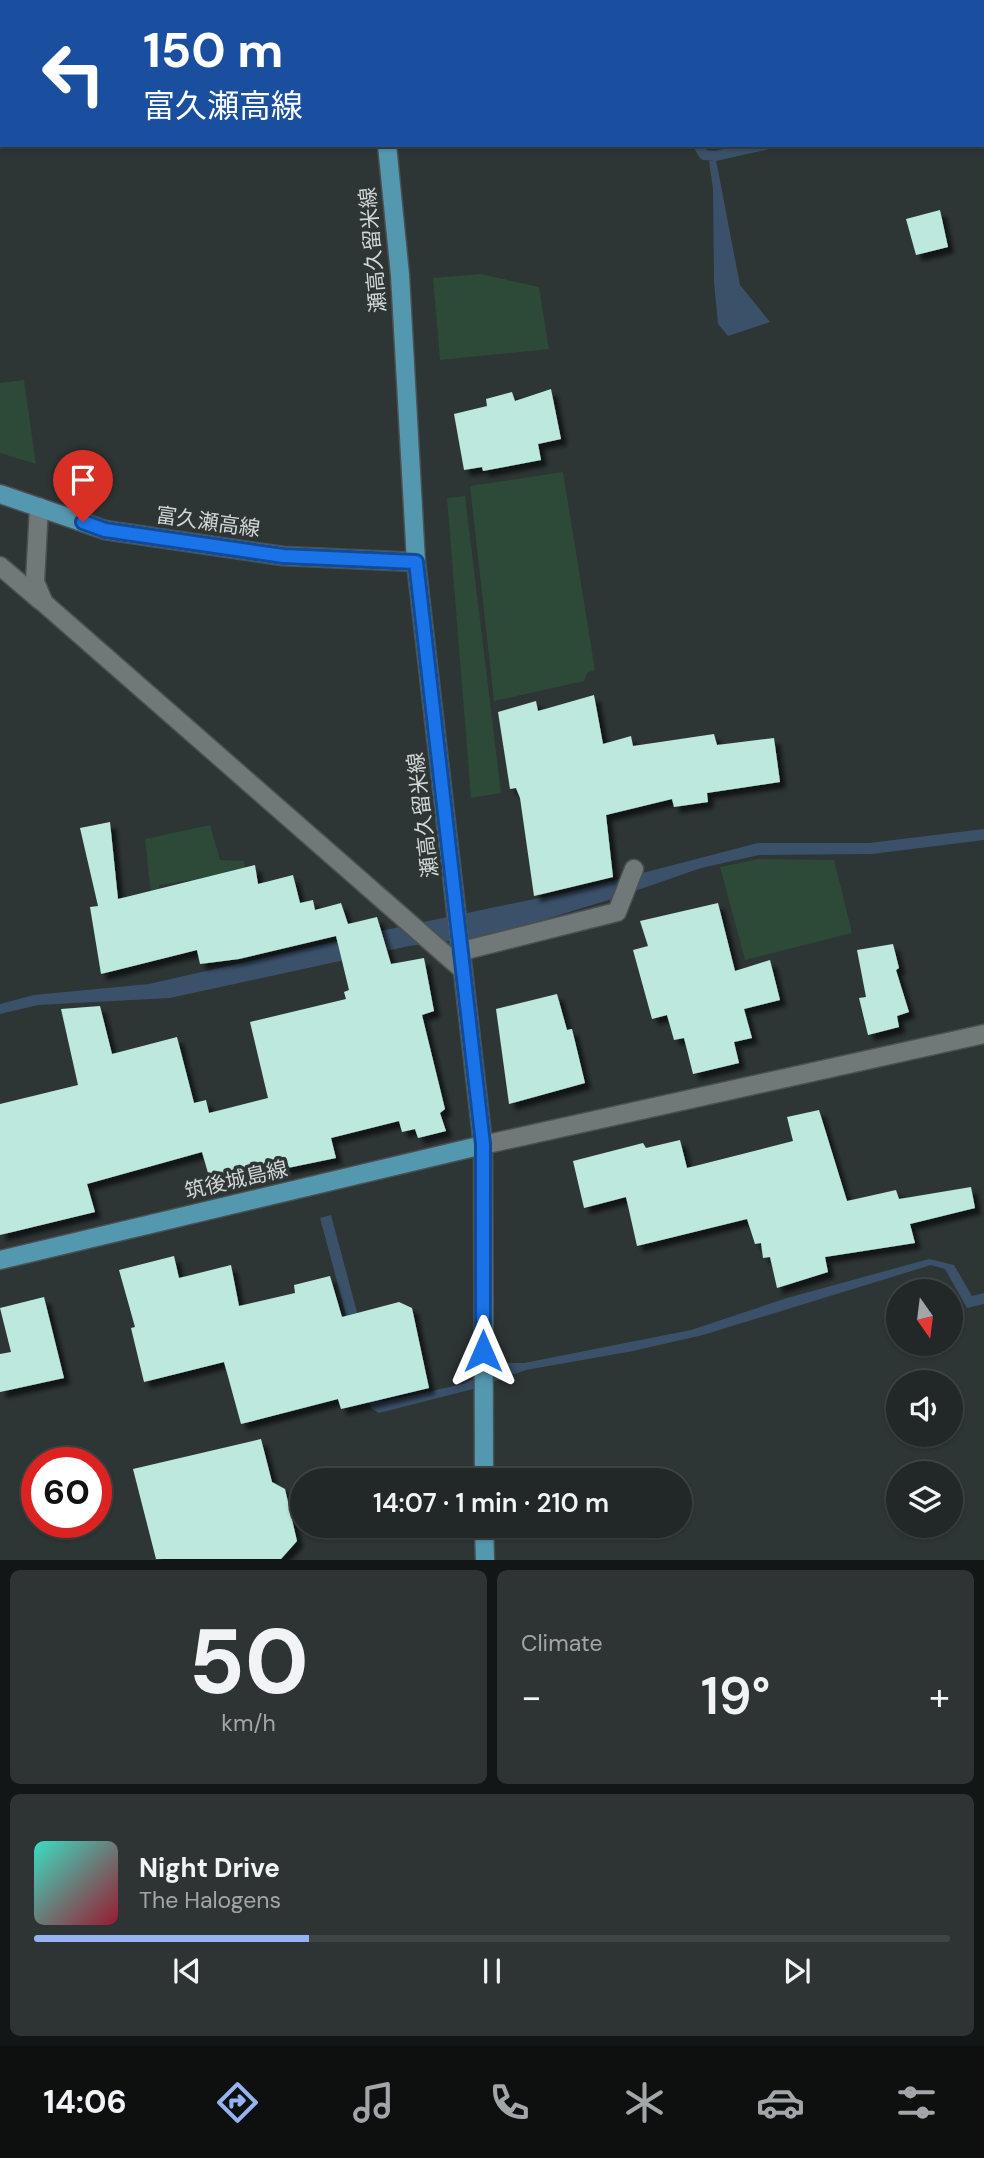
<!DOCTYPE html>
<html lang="en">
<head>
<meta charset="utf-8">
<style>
  body { margin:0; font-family:"DM Sans","Noto Sans JP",sans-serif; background:#2e3434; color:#f1f3f6; height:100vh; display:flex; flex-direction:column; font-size:26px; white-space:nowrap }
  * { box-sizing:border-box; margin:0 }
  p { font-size:23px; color:#a2a6a8 }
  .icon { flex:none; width:38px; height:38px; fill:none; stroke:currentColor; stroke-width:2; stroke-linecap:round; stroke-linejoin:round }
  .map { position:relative; height:1560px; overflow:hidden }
  .panel { display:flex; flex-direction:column; gap:10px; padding:10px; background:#131616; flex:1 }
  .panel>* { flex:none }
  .banner { position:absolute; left:0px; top:0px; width:985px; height:147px; box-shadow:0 2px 5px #0004,0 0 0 2px #3f4445; background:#1a4fa0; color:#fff; overflow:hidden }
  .needle { width:46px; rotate:166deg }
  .tools { position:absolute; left:886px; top:1279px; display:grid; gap:14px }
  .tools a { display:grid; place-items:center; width:77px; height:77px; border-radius:50%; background:#222828; box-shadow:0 2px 5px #0004,0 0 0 2px #3f4445; font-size:35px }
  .speed { position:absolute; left:21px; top:1447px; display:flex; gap:14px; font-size:35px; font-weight:700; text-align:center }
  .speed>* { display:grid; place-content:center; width:91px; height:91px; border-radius:50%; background:#222828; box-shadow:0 2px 5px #0004,0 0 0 2px #3f4445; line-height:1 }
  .speed .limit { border:10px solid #d22; background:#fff; color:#111 }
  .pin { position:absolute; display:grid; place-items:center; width:60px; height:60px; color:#fff; margin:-72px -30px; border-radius:50% 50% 50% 0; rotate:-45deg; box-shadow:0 0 7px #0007 }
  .pin .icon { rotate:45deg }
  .me { position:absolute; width:77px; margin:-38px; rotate:0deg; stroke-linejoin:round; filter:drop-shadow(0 0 5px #0008) }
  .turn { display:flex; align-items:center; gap:24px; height:147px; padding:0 28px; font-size:32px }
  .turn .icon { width:91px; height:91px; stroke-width:2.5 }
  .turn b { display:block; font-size:49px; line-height:60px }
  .big { font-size:52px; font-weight:600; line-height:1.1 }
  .panel .tile { flex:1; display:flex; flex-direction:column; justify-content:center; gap:10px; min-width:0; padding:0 24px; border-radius:10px; background:#2e3434 }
  .panel .dial { align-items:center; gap:0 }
  .dial b { font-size:91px; line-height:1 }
  .song { display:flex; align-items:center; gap:21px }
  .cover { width:84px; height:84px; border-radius:10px; background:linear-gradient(135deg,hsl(170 70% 55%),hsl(350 70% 35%)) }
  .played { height:7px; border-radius:4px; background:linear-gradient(90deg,#95b2f1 30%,#3f4445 30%) }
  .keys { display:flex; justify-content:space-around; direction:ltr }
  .heat { display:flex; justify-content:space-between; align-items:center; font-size:38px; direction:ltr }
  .panel .tiles { flex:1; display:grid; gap:10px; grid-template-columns:1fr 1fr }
  .tile:last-child { grid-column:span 2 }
  .trip { position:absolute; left:290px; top:1468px; width:402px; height:70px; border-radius:35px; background:#222828; box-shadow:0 2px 5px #0004,0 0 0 2px #3f4445; font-weight:600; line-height:70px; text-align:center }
  .menu { display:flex; height:112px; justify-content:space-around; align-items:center; background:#0e1010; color:#a2a6a8 }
  .menu .icon { width:49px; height:49px }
  .menu .on { color:#95b2f1 }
  .menu b { font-size:32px; color:#f1f3f6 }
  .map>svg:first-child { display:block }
  .green { fill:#2d4937 }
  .water { fill:#3a5169 }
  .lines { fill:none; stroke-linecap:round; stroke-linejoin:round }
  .stream { stroke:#3a5169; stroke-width:10 }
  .building { fill:#bce8de; filter:url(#shadow) }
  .minor-casing { stroke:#4b5051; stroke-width:21 }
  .major-casing { stroke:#4b5051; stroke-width:21 }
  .minor { stroke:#707878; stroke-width:18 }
  .major { stroke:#5498af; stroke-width:18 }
  .route-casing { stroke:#114b97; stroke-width:18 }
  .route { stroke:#1a73e8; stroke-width:12 }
  .labels { text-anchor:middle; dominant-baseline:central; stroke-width:7; stroke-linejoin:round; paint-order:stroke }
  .street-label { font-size:21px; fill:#d2d6d6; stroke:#2e3535 }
</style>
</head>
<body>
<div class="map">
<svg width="984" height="1560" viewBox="0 0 984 1560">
  <defs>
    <filter id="shadow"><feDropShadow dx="6" dy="6" stdDeviation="2" flood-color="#0009"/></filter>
  </defs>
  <rect width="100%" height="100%" fill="#2e3535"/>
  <g class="green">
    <path d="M407 0H597L598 2H407Z"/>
    <path d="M481 274 539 287 549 349 440 360 433 278Z"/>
    <path d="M24 380 36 464 0 453V383Z"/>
    <path d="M563 472 595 670 587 673 584 681 494 701 470 486Z"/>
    <path d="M465 496 501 793 471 798 447 498Z"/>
    <path d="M210 825 220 860 244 861 246 877 193 884 190 880 159 885V891L151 894 145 839Z"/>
    <path d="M759 859 834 860 852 933 745 960 720 867Z"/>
  </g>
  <g class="water">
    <path d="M716 160 740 285 770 322 728 336 718 324 714 282 713 189 709 161Z"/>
    <path d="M984 829V840L872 854 759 855 701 868 612 899 490 936 409 946 170 998 38 1005 0 1014V1004L34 995 149 984 385 930 573 891 758 843H869Z"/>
    <path d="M331 1215 381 1402 463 1384 507 1363H524L691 1330 787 1298 929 1259 954 1265 972 1296 984 1293V1304L967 1308 945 1269 931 1265 703 1335 633 1351 526 1370 473 1389 379 1413 371 1408 320 1218Z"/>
  </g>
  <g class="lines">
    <g class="stream">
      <path d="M667 0V2"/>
      <path d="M615 2 618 0"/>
      <path d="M698 145 704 155 715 156 765 145"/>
    </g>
  </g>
  <g class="building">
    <path d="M940 210 948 247 916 255 906 219Z"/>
    <path d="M551 389 561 439 538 444 541 460 483 471 482 467 464 470 454 414 487 406 486 399 512 392 515 401Z"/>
    <path d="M594 695 603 744 631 736 633 746 714 734 717 745 774 738 780 782 707 793 708 802 674 807 672 799 606 815 613 877 534 896 520 798 516 788 510 789 498 712 536 701 538 711Z"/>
    <path d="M110 822 118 899 255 865 258 884 293 875 300 903 313 900 315 910 341 903 348 924 377 917 391 964 424 958 434 1011 422 1015 445 1109 440 1113 446 1131 418 1138 415 1129 402 1132 399 1121 331 1138 336 1158 278 1170 277 1164 210 1180 202 1152 87 1184 95 1212 0 1235V1104L78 1085 61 1009 100 1006 112 1054 177 1037 194 1103 206 1100 209 1113 268 1098 250 1022 346 999 344 992 349 990 336 936 239 959 200 964 197 950 101 974 90 907 98 906 80 828Z"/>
    <path d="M718 903 735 971 770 960 780 1000 744 1009 752 1038 734 1042 739 1063 693 1074 684 1038 674 1040 667 1015 652 1019 633 950 648 946 640 921Z"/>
    <path d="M893 944 899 968 896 970 909 1012 897 1016 899 1027 868 1035 859 998 866 997 857 950Z"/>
    <path d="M557 994 567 1030 572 1029 585 1083 509 1104 496 1009Z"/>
    <path d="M819 1110 847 1201 896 1190 899 1199 971 1187 975 1208 910 1224 915 1243 825 1257 828 1272 777 1288 770 1257 763 1258 761 1243 755 1244 747 1219 637 1246 626 1197 584 1208 573 1161 643 1143 646 1148 680 1140 687 1168 793 1141 787 1117Z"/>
    <path d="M174 1256 179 1278 231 1265 239 1306 295 1293 294 1285 330 1276 342 1317 399 1302 412 1308 429 1388 341 1409 338 1399 241 1424 224 1362 144 1382 131 1328 135 1327 119 1270Z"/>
    <path d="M44 1297 64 1378 0 1392V1354L11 1352 0 1308Z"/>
    <path d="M261 1439 272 1482 285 1489 297 1541 281 1559H156L133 1469Z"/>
  </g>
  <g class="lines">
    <g class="minor-casing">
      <g id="minor">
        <path d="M39 507 35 582 44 603 463 970"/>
        <path d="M0 566 41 601"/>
        <path d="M462 951 617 912 634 869"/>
        <path d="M483 1145 984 1034"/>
      </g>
    </g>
    <g class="major-casing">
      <g id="major">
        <path d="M375 0V2"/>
        <path d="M387 145 400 275 416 562 483 1145 484 1480"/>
        <path d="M0 494 105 530 283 556 416 562"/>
        <path d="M0 1260 483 1145"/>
        <path d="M484 1526 485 1560"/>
      </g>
    </g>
    <use href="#minor" class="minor"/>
    <use href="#major" class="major"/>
  </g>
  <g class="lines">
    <g class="route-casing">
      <path id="route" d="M83 522 105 530 283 556 416 562 483 1144V1351"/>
    </g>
    <use href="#route" class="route"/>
  </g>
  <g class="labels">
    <g class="street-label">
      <text transform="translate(373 250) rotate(-95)">瀬高久留米線</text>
      <text transform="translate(208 522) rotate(8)">富久瀬高線</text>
      <text transform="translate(423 815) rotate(-97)">瀬高久留米線</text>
      <text transform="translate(236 1180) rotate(-13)">筑後城島線</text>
    </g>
  </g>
</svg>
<div class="tools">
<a><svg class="needle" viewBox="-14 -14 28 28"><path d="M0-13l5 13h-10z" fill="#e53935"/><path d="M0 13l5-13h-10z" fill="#a2a6a8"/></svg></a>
<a><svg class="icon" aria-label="sound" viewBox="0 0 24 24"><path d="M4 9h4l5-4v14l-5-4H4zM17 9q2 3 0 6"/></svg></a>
<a><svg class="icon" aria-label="layers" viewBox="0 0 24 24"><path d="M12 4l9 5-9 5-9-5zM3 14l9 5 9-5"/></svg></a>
</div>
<div class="speed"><div class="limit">60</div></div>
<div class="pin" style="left:83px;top:522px;background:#d93025"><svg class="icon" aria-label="arrive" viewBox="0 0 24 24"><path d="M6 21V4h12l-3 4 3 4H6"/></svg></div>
<svg class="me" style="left:483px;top:1351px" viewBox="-20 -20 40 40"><path d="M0-17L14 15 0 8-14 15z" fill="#1a73e8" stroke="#fff" stroke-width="4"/></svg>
<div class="trip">14:07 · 1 min · 210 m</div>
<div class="banner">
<div class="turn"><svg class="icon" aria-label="left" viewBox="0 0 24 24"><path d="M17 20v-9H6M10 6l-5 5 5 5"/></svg><div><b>150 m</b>富久瀬高線</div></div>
</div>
</div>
<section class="panel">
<div class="tiles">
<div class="tile dial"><b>50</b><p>km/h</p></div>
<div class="tile"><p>Climate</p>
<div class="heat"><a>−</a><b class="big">19°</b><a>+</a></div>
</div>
<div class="tile">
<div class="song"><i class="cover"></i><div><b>Night Drive</b><p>The Halogens</p></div></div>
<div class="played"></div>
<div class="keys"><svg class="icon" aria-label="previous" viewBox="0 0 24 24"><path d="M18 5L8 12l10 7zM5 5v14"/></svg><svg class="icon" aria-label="pause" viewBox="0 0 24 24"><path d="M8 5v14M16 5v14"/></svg><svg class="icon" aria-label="next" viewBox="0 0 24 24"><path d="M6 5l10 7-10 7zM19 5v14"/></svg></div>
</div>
</div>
</section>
<nav class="menu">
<b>14:06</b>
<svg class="icon on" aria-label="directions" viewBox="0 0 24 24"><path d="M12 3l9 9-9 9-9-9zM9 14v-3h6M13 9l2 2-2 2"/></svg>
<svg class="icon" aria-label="music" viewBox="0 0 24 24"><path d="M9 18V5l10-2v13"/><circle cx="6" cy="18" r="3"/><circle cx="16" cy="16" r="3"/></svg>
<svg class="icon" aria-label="phone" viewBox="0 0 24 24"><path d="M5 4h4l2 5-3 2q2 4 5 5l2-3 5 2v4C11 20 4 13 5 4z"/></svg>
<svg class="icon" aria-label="climate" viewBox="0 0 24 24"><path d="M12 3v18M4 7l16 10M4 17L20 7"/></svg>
<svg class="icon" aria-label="car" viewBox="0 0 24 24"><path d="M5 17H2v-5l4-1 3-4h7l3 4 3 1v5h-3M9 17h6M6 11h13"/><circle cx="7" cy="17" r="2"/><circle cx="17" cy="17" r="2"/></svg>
<svg class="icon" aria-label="filters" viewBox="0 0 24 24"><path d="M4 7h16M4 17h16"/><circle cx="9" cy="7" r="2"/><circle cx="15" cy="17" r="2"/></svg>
</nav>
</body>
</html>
